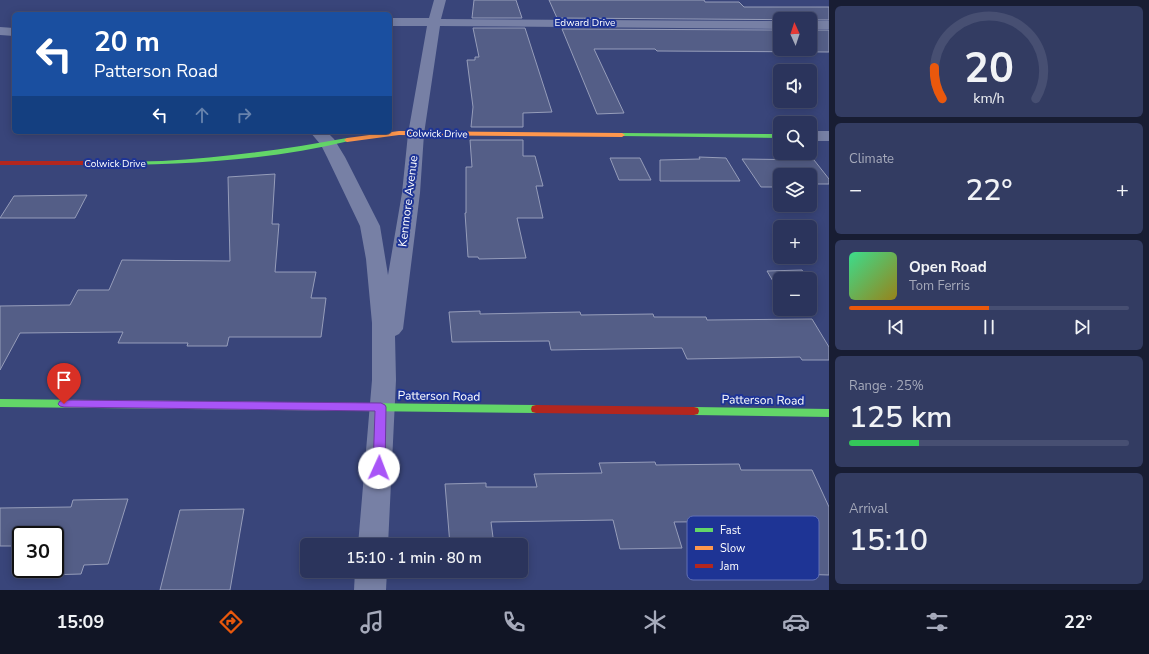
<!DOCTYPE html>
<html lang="en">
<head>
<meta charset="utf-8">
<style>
  body { margin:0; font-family:"Nunito Sans",sans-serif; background:#333c62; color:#f1f3f6; height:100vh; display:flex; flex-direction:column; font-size:15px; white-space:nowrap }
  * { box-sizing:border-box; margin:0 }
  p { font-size:13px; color:#a6aabb }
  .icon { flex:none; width:22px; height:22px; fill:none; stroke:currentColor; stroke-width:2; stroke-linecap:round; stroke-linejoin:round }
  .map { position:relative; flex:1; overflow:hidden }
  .sheet { display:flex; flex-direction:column; gap:6px; padding:6px; background:#181d33; width:320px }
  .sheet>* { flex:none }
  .hud { position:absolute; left:12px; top:12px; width:380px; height:122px; border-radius:6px; box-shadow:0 2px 10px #0003,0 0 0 1px #474f72; background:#1a4fa0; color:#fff; overflow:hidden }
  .needle { width:26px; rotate:357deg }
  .tools { position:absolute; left:773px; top:12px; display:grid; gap:8px }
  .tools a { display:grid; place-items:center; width:44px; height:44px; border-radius:6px; background:#2b345c; box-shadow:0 2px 10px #0003,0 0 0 1px #474f72; font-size:20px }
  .speed { position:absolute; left:12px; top:526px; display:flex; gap:8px; font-size:20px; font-weight:700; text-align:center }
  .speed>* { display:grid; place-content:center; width:52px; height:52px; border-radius:50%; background:#2b345c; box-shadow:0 2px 10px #0003,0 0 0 1px #474f72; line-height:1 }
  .speed .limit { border:2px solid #111; border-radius:6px; background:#fff; color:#111 }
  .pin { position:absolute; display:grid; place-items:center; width:34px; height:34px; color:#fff; margin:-41px -17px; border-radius:50% 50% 50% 0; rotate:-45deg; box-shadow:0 0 4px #0007 }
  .pin .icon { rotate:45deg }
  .me { position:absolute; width:44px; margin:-22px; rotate:2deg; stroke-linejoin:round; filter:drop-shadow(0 0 3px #0008) }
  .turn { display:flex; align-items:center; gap:14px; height:84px; padding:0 16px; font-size:18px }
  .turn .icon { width:52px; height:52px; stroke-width:2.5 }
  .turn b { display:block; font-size:28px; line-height:34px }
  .lanes { display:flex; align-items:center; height:38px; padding:0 16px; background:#0003; justify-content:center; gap:20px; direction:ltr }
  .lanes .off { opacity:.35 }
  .big { font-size:30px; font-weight:600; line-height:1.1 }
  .sheet .card { flex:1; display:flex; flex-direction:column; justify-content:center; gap:6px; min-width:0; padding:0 14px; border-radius:6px; background:#333c62 }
  .sheet .dial { align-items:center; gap:0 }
  .dial svg { height:104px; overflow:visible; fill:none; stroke:#474f72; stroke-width:7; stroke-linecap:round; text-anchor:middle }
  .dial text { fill:#f1f3f6; stroke:none }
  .song { display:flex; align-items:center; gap:12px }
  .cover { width:48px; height:48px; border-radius:6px; background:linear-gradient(135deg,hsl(150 70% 55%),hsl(50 70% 35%)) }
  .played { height:4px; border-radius:2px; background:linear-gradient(90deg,#ea580c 50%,#474f72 50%) }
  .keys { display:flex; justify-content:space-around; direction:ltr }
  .heat { display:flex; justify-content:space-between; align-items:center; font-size:22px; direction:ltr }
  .charge { height:6px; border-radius:3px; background:linear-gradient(90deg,#34c759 25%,#474f72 0) }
  .trip { position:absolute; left:300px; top:538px; width:228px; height:40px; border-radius:6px; background:#2b345c; box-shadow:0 2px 10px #0003,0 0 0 1px #474f72; font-weight:600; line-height:40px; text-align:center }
  .dock { display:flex; height:64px; justify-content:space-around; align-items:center; background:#111525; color:#a6aabb }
  .dock .icon { width:28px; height:28px }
  .dock .selected { color:#ea580c }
  .dock b { font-size:18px; color:#f1f3f6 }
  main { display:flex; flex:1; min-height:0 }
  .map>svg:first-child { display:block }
  .building { fill:#545e87; stroke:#969dba }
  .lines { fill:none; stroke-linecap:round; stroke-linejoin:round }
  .street { fill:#7780a5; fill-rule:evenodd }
  .fast { fill:#63d668; fill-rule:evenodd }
  .slow { fill:#ff974d; fill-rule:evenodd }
  .jam { fill:#b3261e; fill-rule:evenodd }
  .route { fill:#a855f7; stroke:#6d37a1 }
  .labels { text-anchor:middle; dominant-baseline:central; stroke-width:4; stroke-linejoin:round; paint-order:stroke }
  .far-street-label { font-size:10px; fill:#fff; stroke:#1e3495 }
  .street-label { font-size:12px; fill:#fff; stroke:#1e3495 }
  .key { fill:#1e3495; stroke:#6271b5; stroke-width:1 }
  .key-label { font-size:11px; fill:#fff }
</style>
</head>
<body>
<main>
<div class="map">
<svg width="829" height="590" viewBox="0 0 829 590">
  <rect width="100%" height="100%" fill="#39457a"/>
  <g class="building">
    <path d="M474 0H516L522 18H472Z"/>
    <path d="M549 0H704L705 2H739L744 7H829V20L557 18Z"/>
    <path d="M473 28H525L552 112 523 113V127H471L473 107 467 60H475V57H479Z"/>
    <path d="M562 29 780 30V49H810V30H829V52L657 51 655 49H594L624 113 597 114Z"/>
    <path d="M470 140H523V156H535L543 186H536L543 218H517L526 258 479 259 478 257H468L465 213H466V167H472Z"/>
    <path d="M699 157 726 158 740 181H660V160L700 159Z"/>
    <path d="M610 158H640L651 180H619Z"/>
    <path d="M742 159 814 160 829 179V184H810V175H780V187H761Z"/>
    <path d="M275 174 272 224H279L275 272H316L311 298H326L321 337H229L227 346H187L188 343H118L123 332 20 333 0 370V306L70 305 78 290H109L122 260 230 261 228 177Z"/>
    <path d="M87 195 75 218H0L14 196Z"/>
    <path d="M802 270 807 279H780V293L767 271Z"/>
    <path d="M480 311V314L580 312 581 315 653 314 654 317H706L707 320 812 319 829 347V360H802L800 357 687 359 682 348 551 350 549 341 452 342 449 312Z"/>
    <path d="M655 462 656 465 739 464 741 470H812L829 507V575L795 574 773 521 674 522 682 548 620 549 613 520 491 522 494 545H450L445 484 486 483V487H537L534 474 602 473 599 463Z"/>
    <path d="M128 499 108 564 84 565 81 574 46 575 48 569H55V551L57 545H55V535H21V546H0V508L71 507 73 500Z"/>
    <path d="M244 509 230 590H160L180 510Z"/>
  </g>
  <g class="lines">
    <g class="street">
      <path d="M434 0H446L441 19 780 21V29L440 26 424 134 420 193 403 329 399 334 395 336 396 380 388 545H358L372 380V323L366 259 360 226 327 157 321 145 310 132H327L334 139 345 157 380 226 388 275 402 193 408 134 427 26H390V18H429Z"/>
      <rect x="810" y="21" width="19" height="8"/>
      <path d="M0 27 14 28V36L0 35Z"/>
      <rect x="810" y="131" width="19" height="10"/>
      <path d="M355 571H387L386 590H354Z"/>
    </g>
    <g class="fast">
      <path d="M622 133 780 134V138L620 136 619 135Z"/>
      <path d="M347 138 350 140 349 141C266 161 180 165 95 165L91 163 95 161C117 161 140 162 162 161 224 158 286 149 347 138Z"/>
      <path d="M0 399 536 405 540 406 541 409 540 412 536 413 0 407Z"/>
      <path d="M694 407 829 409V417L694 415 690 414 689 411 690 408Z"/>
    </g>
    <path class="slow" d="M399 131 622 133 625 135 622 137 399 135 347 142 344 140 347 138Z"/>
    <g class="jam">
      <path d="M0 161H95L99 163 95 165H0Z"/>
      <path d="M536 405 694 407 698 408 699 411 698 414 694 415 536 413 532 412 531 409 532 406Z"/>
    </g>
  </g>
  <path class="route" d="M64 400 381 403 385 405 386 407 385 468 383 471 379 472 375 471 373 468 375 411 64 407 60 406 58 404 60 401Z"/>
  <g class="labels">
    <g class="far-street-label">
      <text x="585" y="23">Edward Drive</text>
      <text transform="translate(437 134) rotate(1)">Colwick Drive</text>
      <text x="115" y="164">Colwick Drive</text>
    </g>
    <g class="street-label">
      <text transform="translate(408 201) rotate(-83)">Kenmore Avenue</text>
      <text transform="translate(439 396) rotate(1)">Patterson Road</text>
      <text transform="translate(763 400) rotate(1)">Patterson Road</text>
    </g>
  </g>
  <rect x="687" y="516" width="132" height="64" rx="6" class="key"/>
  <rect x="695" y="528" width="18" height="4" fill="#63d668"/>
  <rect x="695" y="546" width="18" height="4" fill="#ff974d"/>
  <rect x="695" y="564" width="18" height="4" fill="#b3261e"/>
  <g class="key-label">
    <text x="720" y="534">Fast</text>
    <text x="720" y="552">Slow</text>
    <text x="720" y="570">Jam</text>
  </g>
</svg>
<div class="tools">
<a><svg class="needle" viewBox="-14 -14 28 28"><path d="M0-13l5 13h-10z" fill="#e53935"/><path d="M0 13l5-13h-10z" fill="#a6aabb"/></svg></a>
<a><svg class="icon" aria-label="sound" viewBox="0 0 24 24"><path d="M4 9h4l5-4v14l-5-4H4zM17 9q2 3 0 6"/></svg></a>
<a><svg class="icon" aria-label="search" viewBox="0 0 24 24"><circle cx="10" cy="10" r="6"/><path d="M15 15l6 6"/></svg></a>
<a><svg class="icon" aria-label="layers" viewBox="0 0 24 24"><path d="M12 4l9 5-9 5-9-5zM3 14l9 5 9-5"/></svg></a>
<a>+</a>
<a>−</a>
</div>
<div class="speed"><div class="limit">30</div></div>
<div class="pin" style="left:64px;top:404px;background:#d93025"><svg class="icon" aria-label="arrive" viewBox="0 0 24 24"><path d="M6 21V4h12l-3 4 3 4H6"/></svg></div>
<svg class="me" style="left:379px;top:468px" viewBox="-20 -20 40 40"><circle r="19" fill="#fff"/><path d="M0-13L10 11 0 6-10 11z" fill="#a855f7"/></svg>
<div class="trip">15:10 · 1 min · 80 m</div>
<div class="hud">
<div class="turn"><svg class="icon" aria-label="left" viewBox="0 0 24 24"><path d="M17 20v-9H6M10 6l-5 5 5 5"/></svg><div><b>20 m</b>Patterson Road</div></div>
<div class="lanes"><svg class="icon" aria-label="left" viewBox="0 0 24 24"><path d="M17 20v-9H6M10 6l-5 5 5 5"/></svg><svg class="icon off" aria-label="ahead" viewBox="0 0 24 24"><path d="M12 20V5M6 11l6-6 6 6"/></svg><svg class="icon off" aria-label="right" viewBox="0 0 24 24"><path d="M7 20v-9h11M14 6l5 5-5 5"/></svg></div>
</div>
</div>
<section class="sheet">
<div class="card dial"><svg viewBox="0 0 100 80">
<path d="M14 69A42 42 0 1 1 86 69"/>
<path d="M14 69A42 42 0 0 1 8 45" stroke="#ea580c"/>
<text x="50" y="56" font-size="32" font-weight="700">20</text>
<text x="50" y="72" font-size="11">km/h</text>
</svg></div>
<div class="card"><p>Climate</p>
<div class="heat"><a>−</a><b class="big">22°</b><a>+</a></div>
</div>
<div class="card">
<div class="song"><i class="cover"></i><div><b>Open Road</b><p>Tom Ferris</p></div></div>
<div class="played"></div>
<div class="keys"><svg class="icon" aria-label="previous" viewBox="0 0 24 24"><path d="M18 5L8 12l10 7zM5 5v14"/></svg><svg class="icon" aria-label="pause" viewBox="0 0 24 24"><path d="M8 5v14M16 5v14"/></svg><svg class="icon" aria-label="next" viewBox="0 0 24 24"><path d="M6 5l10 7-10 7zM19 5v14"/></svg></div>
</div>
<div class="card"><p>Range · 25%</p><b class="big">125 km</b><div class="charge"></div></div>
<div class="card"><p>Arrival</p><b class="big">15:10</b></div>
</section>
</main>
<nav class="dock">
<b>15:09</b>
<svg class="icon selected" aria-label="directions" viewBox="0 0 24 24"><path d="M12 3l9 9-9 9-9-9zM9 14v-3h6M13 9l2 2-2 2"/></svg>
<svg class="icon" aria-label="music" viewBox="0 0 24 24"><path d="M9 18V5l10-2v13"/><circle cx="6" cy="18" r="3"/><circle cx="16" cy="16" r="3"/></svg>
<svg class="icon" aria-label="phone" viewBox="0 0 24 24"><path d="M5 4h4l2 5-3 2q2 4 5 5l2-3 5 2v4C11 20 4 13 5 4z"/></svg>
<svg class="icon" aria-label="climate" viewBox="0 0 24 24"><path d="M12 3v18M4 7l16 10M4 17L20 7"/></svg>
<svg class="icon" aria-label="car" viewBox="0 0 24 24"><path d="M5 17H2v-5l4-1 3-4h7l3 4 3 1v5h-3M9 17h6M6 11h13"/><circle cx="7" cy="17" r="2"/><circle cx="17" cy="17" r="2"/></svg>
<svg class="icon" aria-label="filters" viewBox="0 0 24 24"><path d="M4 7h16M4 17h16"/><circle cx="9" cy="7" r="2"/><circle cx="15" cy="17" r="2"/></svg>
<b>22°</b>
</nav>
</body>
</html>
